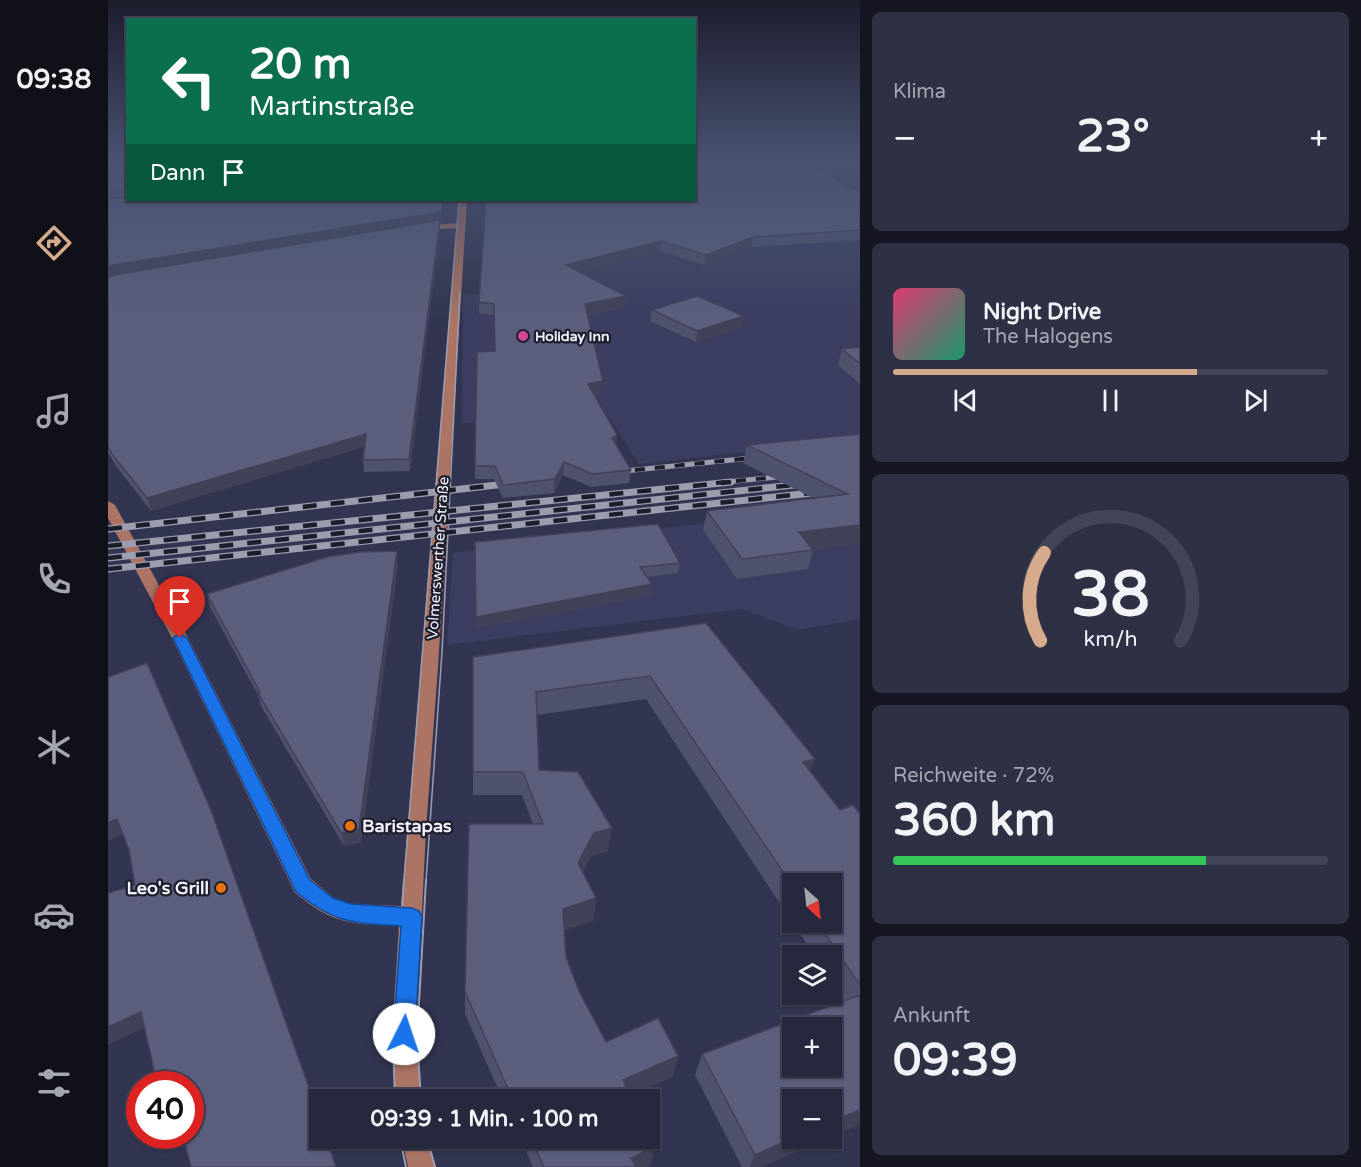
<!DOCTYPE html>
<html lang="de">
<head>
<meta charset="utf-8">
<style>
  body { margin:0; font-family:"Varela Round",sans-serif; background:#2e3044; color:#f1f3f6; height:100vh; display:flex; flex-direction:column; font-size:22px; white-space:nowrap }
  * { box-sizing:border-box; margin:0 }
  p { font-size:20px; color:#a4a6b0 }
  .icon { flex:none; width:33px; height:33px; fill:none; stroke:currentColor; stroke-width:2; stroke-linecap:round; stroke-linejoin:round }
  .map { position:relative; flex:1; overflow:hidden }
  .details { display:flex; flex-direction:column; gap:12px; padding:12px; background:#151622; width:501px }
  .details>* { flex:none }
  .banner { position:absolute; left:18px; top:18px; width:570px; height:183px; border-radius:0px; box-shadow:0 2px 4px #0004,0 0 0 2px #424457; background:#0b6e4f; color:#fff; overflow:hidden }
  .needle { width:39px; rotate:153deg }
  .fabs { position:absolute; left:674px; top:873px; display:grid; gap:12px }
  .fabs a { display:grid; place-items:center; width:60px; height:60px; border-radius:0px; background:#26283d; box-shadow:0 2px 4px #0004,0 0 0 2px #424457; font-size:30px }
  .speed { position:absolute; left:18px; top:1071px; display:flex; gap:12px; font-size:30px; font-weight:700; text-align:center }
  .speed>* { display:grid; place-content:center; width:78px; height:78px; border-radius:50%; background:#26283d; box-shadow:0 2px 4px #0004,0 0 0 2px #424457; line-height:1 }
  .speed .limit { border:9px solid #d22; background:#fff; color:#111 }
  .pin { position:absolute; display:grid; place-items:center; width:51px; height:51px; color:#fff; margin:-62px -26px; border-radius:50% 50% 50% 0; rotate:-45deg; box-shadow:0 0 6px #0007 }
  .pin .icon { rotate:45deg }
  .me { position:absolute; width:66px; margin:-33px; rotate:4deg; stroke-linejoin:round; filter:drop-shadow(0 0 4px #0008) }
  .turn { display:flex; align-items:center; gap:21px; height:126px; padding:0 24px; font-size:27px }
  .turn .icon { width:78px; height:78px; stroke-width:2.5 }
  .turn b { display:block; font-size:42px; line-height:51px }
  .then { display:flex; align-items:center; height:57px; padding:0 24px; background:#0003; gap:12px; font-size:22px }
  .big { font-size:45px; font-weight:700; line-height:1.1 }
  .details .widget { flex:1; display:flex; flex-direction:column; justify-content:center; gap:9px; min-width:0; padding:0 21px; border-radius:9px; background:#2e3044 }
  .details .dial { align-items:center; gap:0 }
  .dial svg { height:156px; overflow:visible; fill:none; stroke:#424457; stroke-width:7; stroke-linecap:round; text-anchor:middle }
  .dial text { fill:#f1f3f6; stroke:none }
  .song { display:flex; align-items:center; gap:18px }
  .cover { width:72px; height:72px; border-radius:9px; background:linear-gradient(135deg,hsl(340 70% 55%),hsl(160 70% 35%)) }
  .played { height:6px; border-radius:3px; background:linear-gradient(90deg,#d6ab8b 70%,#424457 70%) }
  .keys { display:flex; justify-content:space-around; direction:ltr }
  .heat { display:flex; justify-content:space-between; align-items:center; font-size:33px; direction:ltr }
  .charge { height:9px; border-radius:4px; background:linear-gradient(90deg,#34c759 72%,#424457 0) }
  .trip { position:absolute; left:201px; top:1089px; width:351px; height:60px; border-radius:0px; background:#26283d; box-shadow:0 2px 4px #0004,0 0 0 2px #424457; font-weight:700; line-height:60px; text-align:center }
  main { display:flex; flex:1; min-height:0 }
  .tabs { display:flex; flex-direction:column; width:108px; justify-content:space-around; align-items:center; background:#0f1018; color:#a4a6b0 }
  .tabs .icon { width:42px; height:42px }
  .tabs .current { color:#d6ab8b }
  .tabs b { font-size:27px; color:#f1f3f6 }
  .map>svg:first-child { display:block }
  .built { fill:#3b3e60 }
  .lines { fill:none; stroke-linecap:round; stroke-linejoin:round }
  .minor { fill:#ac7464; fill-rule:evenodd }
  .major { fill:#f3c3b6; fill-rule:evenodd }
  .tram-far1 { stroke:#9c9eb0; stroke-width:1.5 }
  .tram { stroke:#9c9eb0; stroke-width:2 }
  .rail-far1-casing { stroke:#9c9eb0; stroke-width:5 }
  .rail-casing { stroke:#9c9eb0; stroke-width:7 }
  .rail-far1 { stroke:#1d1e2b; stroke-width:4; stroke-dasharray:10; stroke-linecap:butt }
  .rail { stroke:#1d1e2b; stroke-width:4.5; stroke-dasharray:14; stroke-linecap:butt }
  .wall { fill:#4e526c }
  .shaded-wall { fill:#404258 }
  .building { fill:#5b5f7d; stroke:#404258; stroke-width:1.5; fill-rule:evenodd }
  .route { fill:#1a73e8; stroke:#114b97; stroke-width:1.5 }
  .hotel-dot { fill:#d1479c; stroke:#1d1e2b; stroke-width:2 }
  .food-dot { fill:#e8710a; stroke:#1d1e2b; stroke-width:2 }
  .labels { text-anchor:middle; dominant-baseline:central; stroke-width:4.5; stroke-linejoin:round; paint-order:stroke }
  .far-poi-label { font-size:14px; font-weight:bold; fill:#f1f2fd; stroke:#1d1e2b; text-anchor:start }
  .street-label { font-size:15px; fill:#f1f2fd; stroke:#1d1e2b }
  .near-poi-label { font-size:18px; font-weight:bold; fill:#f1f2fd; stroke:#1d1e2b; text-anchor:start }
</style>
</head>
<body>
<main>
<nav class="tabs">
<b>09:38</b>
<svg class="icon current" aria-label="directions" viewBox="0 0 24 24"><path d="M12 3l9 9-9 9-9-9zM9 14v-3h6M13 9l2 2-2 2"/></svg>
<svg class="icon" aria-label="music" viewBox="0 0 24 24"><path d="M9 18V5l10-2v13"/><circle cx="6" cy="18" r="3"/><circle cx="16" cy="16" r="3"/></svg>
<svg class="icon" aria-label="phone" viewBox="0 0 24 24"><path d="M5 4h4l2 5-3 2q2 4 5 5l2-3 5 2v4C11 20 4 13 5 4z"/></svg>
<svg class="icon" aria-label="climate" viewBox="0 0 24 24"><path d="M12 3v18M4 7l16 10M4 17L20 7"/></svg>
<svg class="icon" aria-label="car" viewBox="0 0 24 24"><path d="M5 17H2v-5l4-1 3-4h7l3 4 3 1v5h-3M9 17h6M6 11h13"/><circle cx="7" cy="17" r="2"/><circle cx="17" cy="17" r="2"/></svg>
<svg class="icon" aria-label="filters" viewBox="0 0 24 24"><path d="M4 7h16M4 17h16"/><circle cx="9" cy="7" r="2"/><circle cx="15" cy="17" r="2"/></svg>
</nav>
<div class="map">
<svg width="752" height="1167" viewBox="0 0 752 1167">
  <rect width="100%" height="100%" fill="#323551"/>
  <g class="built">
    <path d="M587 158 752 169V439L531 464 500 415 354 423 355 294H479L433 266 586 200Z"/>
    <path d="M752 505V619L690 630 634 609 339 645 345 553Z"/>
  </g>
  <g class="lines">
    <g class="minor">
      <path d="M351 200H359L330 667 318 829 308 1034 313 1100H287L284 1034 291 926C242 924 227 925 187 893L64 638 0 518V501L7 505 80 638 203 879 226 898 243 904 293 906 349 228 312 230 308 228 312 226 350 223Z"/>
      <path d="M294 1138H320L328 1167H300Z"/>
    </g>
    <path class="major" d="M744 158H752V162Z"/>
    <g class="tram-far1">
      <path d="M296 881 351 200"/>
      <path d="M318 881 334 652 352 291"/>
    </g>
    <g class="tram">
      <path d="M287 1100 285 1042 296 880"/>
      <path d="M313 1100 309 1038 318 880"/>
      <path d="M292 1138 298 1167"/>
      <path d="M319 1138 327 1167"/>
    </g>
    <g class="rail-far1-casing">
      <g id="rail-far1">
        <path d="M507 472 653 457"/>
        <path d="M403 483H406"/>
        <path d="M608 483 680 476"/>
      </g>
    </g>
    <g class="rail-casing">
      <g id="rail">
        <path d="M0 529 406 483"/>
        <path d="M0 546 623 482"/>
        <path d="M0 558 695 484"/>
        <path d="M0 569 713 492"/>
      </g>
    </g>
    <use href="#rail-far1" class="rail-far1"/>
    <use href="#rail" class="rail"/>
  </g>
  <g class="wall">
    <path d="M0 158H20V200L333 221H332V229L302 471 256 472 255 460 257 446 43 511 8 466 0 452Z"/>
    <path d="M586 158 752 163V173L719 175 752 193V240L643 247 596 265 552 251 471 272 517 307 479 315 494 393 486 395 508 444 523 470 521 483 483 487 455 475 446 493 395 498 386 479H367V466L387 351 386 315 371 313V302Z"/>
    <path d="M544 310 636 316 634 327 588 342 542 321Z"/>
    <path d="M752 347V384L730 365 734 349Z"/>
    <path d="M752 434V543L705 549V550L700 569 629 579 595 530 599 511 705 498 635 463 639 445Z"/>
    <path d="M550 524 572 563 570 573 539 577 544 584 543 595 368 628Z"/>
    <path d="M290 564 253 842 236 846 153 706 151 697 102 607 99 594Z"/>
    <path d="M598 623 707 759 702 771 732 810 752 814V1124L723 1137V1100L719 1138 653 1167H634L587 1075 594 1054 736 1001 723 981V956H706L685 922H723L684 884V922L538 699 429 715 431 770 500 851 483 856 475 872 488 898 485 921 456 930 458 957 471 991 498 1042 570 1056 564 1077 523 1095 525 1100H395L357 1014V992L425 824 414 795H365V657Z"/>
    <path d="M413 1138H542L548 1146 542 1165 538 1167H425Z"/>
  </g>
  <g class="shaded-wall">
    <path d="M336 200 333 221H332V229L302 471 301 459 0 276V266Z"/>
    <path d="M645 237 643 247 596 265 598 255Z"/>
    <path d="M553 241 552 251 457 276 458 265Z"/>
    <path d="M518 296 517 307 476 315 477 304Z"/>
    <path d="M636 316 634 327 588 342 589 331Z"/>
    <path d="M495 381 494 393 479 396 480 384Z"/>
    <path d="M258 434 259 446 43 511 39 498Z"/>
    <path d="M509 435 508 448 504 438Z"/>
    <path d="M456 462 455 475 446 493 447 479Z"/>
    <path d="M752 525V543L686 551 691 532Z"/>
    <path d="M289 551 290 564 253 842 236 846 233 833Z"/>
    <path d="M544 584 543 595 368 628V617Z"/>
    <path d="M707 759 698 782 695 762Z"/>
    <path d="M9 819 16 834 0 841V823Z"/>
    <path d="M504 828 500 851 483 856 467 886 470 863 486 833Z"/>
    <path d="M488 898 485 921 452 931 455 909Z"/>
    <path d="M33 1012 40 1026 0 1045V1027Z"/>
    <path d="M570 1056 564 1077 512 1100 515 1080Z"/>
    <path d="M752 1110V1124L723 1137V1122Z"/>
    <path d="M685 1138H719L653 1167H641L647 1155Z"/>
    <path d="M548 1146 542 1165 538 1167H521L523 1158Z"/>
  </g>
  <g class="building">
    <path d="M0 158H20V190L0 191Z"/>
    <path d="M586 158H741L752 163V165L706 167 752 193V230L645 237 598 255 553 241 458 265 518 296 477 304 495 381 480 384 509 435 504 438 523 470 484 474 456 462 447 479 395 485 387 466H367L369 352 387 351 386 304 371 302 378 200H586Z"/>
    <path d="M20 197V200H335L333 212 0 266V199Z"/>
    <path d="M332 220 301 459 255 460 258 434 39 498 4 454 0 446V276Z"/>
    <path d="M589 296 636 316 589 331 544 310Z"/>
    <path d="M752 347V364L734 349Z"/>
    <path d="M752 434V525L691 532 705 550 634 559 599 511 740 494 639 445Z"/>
    <path d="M550 524 572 563 532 567 544 584 368 617 367 542Z"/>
    <path d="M289 551 251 829 233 833 150 693 152 692 99 594 219 557 252 552Z"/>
    <path d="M598 623 707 759 695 762 732 810 745 805 752 814V985L709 922H723V884H684V885L542 676 428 692 431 770 470 772 504 828 486 833 470 863 488 898 455 909 458 957 471 991 498 1042 550 1018 570 1056 515 1080 525 1100H405L357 992 361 824H435L415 772H365V657Z"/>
    <path d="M39 663 103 810 212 1119V1138H218L228 1167H83L75 1136H82V1084H49L33 1012 0 1027V893L27 885 21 850 9 819 0 823V677Z"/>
    <path d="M752 995V1110L723 1122V1100H684V1138H685L647 1155 594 1054ZM684 1028H723V1066H684Z"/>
    <path d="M542 1132 548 1146 523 1158 528 1167H436L423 1138H542Z"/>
  </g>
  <linearGradient id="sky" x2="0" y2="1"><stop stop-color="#1c1d2d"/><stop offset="0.49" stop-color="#495170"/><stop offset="1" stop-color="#495170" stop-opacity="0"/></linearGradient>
  <rect width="752" height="321" fill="url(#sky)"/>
  <path class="route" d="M72 633 79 638 202 880 225 898 243 904 304 908 311 911 314 917 307 1034 304 1042 296 1045 288 1042 285 1034 293 926C244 923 228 924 188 892L65 638Z"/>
  <circle class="hotel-dot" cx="415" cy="336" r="6"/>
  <g class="food-dot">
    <circle cx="242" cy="826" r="6"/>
    <circle cx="113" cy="888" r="6"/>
  </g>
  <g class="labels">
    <g class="far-poi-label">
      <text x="427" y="336">Holiday Inn</text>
    </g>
    <g class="street-label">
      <text transform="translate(330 558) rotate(-86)">Volmerswerther Straße</text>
    </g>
    <g class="near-poi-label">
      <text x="254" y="826">Baristapas</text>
      <text x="101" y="888" text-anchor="end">Leo's Grill</text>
    </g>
  </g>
</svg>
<div class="fabs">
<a><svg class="needle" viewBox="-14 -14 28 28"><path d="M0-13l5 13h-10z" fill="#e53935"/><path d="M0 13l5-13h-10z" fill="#a4a6b0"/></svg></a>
<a><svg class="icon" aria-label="layers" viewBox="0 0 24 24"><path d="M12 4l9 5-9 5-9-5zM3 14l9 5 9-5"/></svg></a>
<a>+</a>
<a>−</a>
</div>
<div class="speed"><div class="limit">40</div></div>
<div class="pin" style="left:72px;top:638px;background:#d93025"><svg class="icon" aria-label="arrive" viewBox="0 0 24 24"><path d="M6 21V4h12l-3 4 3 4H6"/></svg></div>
<svg class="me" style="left:296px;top:1034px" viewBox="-20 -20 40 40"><circle r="19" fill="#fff"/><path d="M0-13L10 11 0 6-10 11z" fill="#1a73e8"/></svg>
<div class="trip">09:39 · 1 Min. · 100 m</div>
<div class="banner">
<div class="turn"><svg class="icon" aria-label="left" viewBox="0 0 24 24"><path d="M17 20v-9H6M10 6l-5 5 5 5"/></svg><div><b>20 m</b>Martinstraße</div></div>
<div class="then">Dann<svg class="icon" aria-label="arrive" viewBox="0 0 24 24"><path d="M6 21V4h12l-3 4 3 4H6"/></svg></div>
</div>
</div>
<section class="details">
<div class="widget"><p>Klima</p>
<div class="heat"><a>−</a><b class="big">23°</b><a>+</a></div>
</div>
<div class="widget">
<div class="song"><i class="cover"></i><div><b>Night Drive</b><p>The Halogens</p></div></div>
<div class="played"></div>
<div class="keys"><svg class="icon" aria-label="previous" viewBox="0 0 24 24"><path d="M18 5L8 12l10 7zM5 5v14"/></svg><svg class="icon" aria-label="pause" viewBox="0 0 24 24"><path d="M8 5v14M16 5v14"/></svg><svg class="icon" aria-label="next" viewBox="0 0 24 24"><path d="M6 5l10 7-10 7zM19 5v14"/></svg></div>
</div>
<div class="widget dial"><svg viewBox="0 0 100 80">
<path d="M14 69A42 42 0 1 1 86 69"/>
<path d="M14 69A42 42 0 0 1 16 24" stroke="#d6ab8b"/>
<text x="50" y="56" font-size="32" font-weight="700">38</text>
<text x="50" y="72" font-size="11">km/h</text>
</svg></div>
<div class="widget"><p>Reichweite · 72%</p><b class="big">360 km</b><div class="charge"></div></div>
<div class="widget"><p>Ankunft</p><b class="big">09:39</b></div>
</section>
</main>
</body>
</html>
